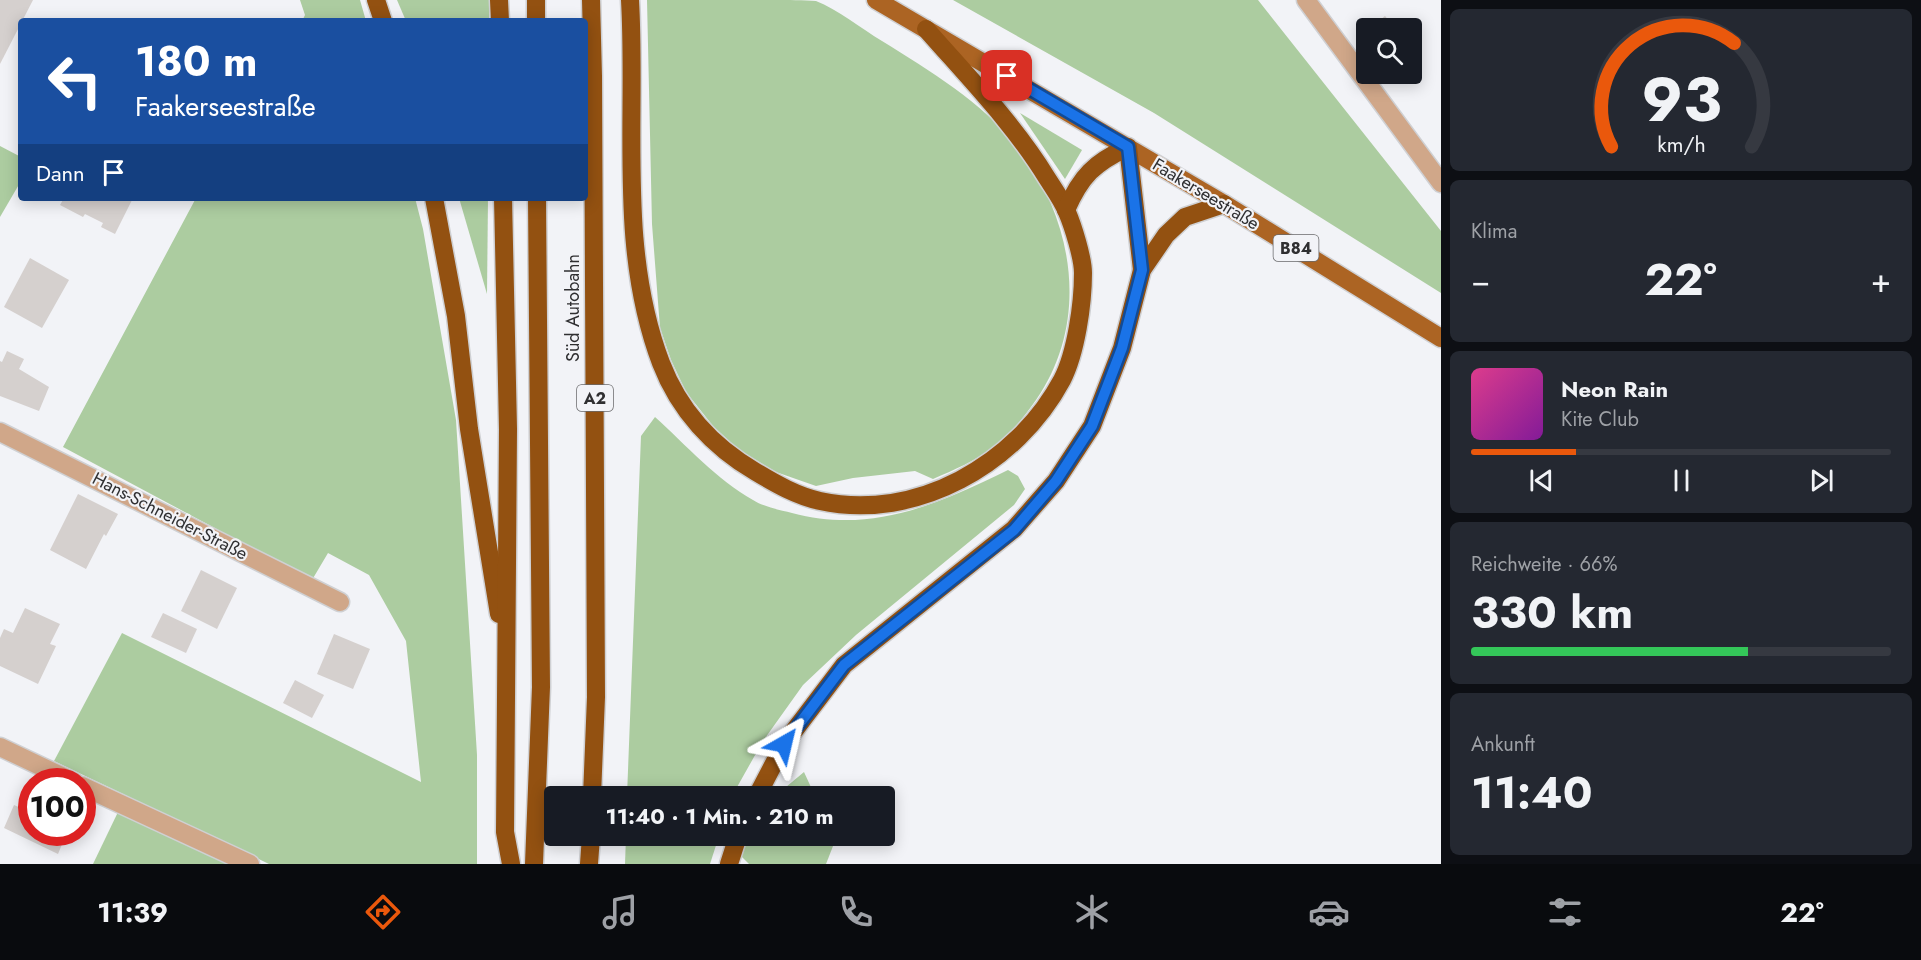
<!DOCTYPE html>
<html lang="de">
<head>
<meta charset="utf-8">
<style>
  body { margin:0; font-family:Jost,sans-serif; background:#242831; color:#f1f3f6; height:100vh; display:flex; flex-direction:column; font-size:22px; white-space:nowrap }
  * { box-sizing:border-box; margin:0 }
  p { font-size:20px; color:#9ea1a6 }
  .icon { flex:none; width:33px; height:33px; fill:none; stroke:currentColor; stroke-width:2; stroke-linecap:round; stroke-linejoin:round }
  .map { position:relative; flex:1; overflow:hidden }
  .drawer { display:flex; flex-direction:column; gap:9px; padding:9px; background:#0d0f14; width:480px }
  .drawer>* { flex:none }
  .guide { position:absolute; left:18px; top:18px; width:570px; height:183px; border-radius:6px; box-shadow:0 3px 15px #0003; background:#1a4fa0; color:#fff; overflow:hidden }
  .fabs { position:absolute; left:1356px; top:18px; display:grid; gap:12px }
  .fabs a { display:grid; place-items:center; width:66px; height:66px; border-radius:6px; background:#171b24; box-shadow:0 3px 15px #0003; font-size:30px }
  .speed { position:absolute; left:18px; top:768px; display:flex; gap:12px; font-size:30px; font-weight:700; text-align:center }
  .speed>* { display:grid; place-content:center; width:78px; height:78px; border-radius:50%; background:#171b24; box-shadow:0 3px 15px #0003; line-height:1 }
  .speed .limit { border:9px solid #d22; background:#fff; color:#111 }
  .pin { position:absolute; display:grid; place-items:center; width:51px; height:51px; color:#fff; margin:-26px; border-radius:12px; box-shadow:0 3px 9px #0006 }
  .me { position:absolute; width:66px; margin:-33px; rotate:37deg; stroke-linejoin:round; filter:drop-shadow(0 0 4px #0008) }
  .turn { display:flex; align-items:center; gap:21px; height:126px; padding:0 18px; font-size:27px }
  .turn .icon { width:78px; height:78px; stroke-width:2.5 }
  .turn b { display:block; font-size:42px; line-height:51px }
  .then { display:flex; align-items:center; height:57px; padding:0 18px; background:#0003; gap:12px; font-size:22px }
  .big { font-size:45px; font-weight:700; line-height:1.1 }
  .drawer .widget { flex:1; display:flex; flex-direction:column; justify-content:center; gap:9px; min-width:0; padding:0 21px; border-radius:9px; background:#242831 }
  .drawer .dial { align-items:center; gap:0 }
  .dial svg { height:156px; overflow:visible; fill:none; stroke:#363941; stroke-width:7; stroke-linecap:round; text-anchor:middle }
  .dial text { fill:#f1f3f6; stroke:none }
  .song { display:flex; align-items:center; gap:18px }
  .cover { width:72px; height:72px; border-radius:9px; background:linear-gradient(135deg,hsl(330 70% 55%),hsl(290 70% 35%)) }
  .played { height:6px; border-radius:3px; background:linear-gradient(90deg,#ea580c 25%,#363941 25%) }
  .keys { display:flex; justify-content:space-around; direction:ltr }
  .heat { display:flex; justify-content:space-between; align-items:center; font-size:33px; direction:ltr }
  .charge { height:9px; border-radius:4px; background:linear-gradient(90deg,#34c759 66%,#363941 0) }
  .trip { position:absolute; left:544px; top:786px; width:351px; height:60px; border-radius:6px; background:#171b24; box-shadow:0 3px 15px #0003; font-weight:700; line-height:60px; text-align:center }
  .menu { display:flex; height:96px; justify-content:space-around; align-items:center; background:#090b0e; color:#9ea1a6 }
  .menu .icon { width:42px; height:42px }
  .menu .selected { color:#ea580c }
  .menu b { font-size:27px; color:#f1f3f6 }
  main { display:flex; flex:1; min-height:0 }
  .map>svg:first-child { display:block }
  .green { fill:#accca0 }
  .building { fill:#d5d0ce }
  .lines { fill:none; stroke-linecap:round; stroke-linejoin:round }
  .street-casing { stroke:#cfd0d3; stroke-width:21 }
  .primary-casing { stroke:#cfd0d3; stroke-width:21 }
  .highway-casing { stroke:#cfd0d3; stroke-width:21 }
  .street { stroke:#d0a789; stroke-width:18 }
  .primary { stroke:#ac6423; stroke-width:18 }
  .highway { stroke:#935111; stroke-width:18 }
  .route-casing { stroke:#114b97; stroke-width:15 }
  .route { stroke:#1a73e8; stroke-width:10 }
  .labels { text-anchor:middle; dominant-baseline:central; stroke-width:4.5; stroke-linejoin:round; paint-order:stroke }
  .shield { fill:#f2f3f7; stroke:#6a6a6c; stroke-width:1.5 }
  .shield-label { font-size:16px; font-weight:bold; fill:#2f2f31 }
  .street-label { font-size:18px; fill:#2f2f31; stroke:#f2f3f7 }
</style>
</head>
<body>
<main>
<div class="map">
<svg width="1441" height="864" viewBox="0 0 1441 864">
  <rect width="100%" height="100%" fill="#f2f3f7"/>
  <g class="green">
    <path d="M300 0H360L366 21H302L305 15Z"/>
    <path d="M397 0H489V21H406Z"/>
    <path d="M647 0C690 0 732 0 775 0 787 0 805 0 816 1 837 9 862 29 882 41 932 72 987 105 1023 154 1075 227 1089 323 1036 400 1024 417 1010 435 993 447 975 461 954 470 933 479L915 471 853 478 816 486 776 472 739 450 713 426 686 392 671 360 660 328 652 224Z"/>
    <path d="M953 0H1258L1441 231V293L1154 113Z"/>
    <path d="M1020 113 1082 150 1065 179Z"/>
    <path d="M0 146 21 157V181L0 217Z"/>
    <path d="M196 198H415L423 229 456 420 477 755V864H269L54 761 122 633 421 782 406 641 369 575 328 553 312 580 63 447Z"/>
    <path d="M459 198H488L487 294Z"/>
    <path d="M655 417C686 445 717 480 753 500 764 507 780 510 792 513 872 534 936 505 1008 470L1018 476 1025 489 1014 505 856 635 803 685 763 741 732 796H627L641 436Z"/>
    <path d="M804 772 815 796H766L786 787Z"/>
    <path d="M118 812 229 864H93Z"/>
    <path d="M626 836H719L710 864H625Z"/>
    <path d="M749 836H833L835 841 826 864H749L741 856Z"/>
  </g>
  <g class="building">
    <path d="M0 0H33L0 64Z"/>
    <path d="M1385 16 1395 28H1370Z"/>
    <path d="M64 198H133L115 234 101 227 103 223 85 214 83 217 60 205Z"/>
    <path d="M30 258 69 280 42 328 4 307Z"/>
    <path d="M7 351 24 359 19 369 49 387 39 411 0 396V361L2 362Z"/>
    <path d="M78 494 118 514 106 536 104 534 86 569 50 550Z"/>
    <path d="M201 570 237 588 217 629 181 611Z"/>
    <path d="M25 608 60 624 50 644 56 646 38 684 0 666V638L4 629 13 633Z"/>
    <path d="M163 613 197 629 186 653 151 637Z"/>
    <path d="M334 634 370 649 353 689 317 674Z"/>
    <path d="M295 680 324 695 312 718 283 703Z"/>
    <path d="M14 805 32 813V832H67L58 854 4 828Z"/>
  </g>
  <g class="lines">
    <g class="street-casing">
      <g id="street">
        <path d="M1306 0 1441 183"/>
        <path d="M0 432 340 602"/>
        <path d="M0 747 74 782"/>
        <path d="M82 786 250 864"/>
      </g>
    </g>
    <g class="primary-casing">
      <path id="primary" d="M876 0 1224 204 1441 338"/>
    </g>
    <g class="highway-casing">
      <g id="highway">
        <path d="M376 0 383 21"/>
        <path d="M499 0 500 21"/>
        <path d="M536 0V21"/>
        <path d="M591 0 593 76 596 697 592 796"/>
        <path d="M630 0C637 121 617 247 661 363 679 410 713 447 756 472 776 484 797 496 820 501 916 522 1017 464 1062 380 1076 353 1083 304 1083 273 1083 258 1073 226 1067 212 1062 200 1054 189 1047 178 1014 124 968 77 926 29"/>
        <path d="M434 198 456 316 469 429 499 614"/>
        <path d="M503 198 508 429 505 832 511 864"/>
        <path d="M1066 210C1081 176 1094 163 1128 147L1142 270"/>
        <path d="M757 796 784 744 844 665 1014 529 1056 481 1092 426 1122 348 1142 270 1166 235 1185 217 1224 204"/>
        <path d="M534 864 541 687 537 198"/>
        <path d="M589 864 591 836"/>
        <path d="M729 864 738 836"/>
      </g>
    </g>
    <use href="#street" class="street"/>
    <use href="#primary" class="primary"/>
    <use href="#highway" class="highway"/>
  </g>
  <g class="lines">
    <g class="route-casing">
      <path id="route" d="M784 744 844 665 1014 530 1056 481 1092 426 1122 348 1142 270 1128 147 1007 76"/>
    </g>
    <use href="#route" class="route"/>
  </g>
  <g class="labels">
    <g class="shield">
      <rect x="1273.5" y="235" width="45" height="26" rx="4.5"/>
      <rect x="577" y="385" width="36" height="26" rx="4.5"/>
    </g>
    <g class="shield-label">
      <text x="1296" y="248">B84</text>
      <text x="595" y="398">A2</text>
    </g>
    <g class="street-label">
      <text transform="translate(1206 194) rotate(31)">Faakerseestraße</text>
      <text transform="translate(573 308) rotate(-90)">Süd Autobahn</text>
      <text transform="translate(170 516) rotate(27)">Hans-Schneider-Straße</text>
    </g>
  </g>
</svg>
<div class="fabs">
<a><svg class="icon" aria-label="search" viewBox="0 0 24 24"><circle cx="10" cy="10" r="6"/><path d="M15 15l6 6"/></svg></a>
</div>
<div class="speed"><div class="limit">100</div></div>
<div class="pin" style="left:1007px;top:76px;background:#d93025"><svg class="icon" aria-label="arrive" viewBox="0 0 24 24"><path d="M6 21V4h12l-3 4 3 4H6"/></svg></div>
<svg class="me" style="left:784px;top:744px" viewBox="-20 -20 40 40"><path d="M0-17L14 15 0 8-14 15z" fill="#1a73e8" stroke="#fff" stroke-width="4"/></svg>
<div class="trip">11:40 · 1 Min. · 210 m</div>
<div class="guide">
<div class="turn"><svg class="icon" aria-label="left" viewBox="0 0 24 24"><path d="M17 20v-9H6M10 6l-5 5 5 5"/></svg><div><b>180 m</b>Faakerseestraße</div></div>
<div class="then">Dann<svg class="icon" aria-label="arrive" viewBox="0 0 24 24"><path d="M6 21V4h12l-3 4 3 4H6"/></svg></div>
</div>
</div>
<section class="drawer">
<div class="widget dial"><svg viewBox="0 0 100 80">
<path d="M14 69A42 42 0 1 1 86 69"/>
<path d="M14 69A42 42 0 0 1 77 16" stroke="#ea580c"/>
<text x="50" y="56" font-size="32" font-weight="700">93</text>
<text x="50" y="72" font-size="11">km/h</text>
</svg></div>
<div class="widget"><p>Klima</p>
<div class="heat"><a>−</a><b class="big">22°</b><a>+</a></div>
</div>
<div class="widget">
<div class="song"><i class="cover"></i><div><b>Neon Rain</b><p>Kite Club</p></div></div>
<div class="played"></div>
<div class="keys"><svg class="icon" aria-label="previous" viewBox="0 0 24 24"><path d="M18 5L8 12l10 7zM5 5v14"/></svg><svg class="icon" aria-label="pause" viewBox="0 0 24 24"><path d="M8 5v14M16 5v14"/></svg><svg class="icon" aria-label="next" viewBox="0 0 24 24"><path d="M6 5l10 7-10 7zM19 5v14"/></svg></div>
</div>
<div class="widget"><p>Reichweite · 66%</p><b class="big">330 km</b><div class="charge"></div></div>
<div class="widget"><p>Ankunft</p><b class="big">11:40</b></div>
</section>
</main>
<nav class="menu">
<b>11:39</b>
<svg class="icon selected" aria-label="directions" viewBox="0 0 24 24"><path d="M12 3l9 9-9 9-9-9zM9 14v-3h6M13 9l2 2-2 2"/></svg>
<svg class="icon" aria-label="music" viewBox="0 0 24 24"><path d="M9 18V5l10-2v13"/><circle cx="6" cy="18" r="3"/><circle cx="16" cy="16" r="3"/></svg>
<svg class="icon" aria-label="phone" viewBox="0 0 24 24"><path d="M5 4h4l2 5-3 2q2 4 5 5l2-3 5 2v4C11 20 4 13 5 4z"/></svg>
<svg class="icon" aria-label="climate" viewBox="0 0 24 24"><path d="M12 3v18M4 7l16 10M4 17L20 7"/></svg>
<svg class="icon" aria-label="car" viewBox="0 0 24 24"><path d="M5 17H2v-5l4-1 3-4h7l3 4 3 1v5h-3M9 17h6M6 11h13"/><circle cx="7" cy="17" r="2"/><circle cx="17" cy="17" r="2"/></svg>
<svg class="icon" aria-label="filters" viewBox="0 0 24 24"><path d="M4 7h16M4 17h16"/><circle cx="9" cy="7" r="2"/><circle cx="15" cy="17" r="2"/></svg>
<b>22°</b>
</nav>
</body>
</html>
